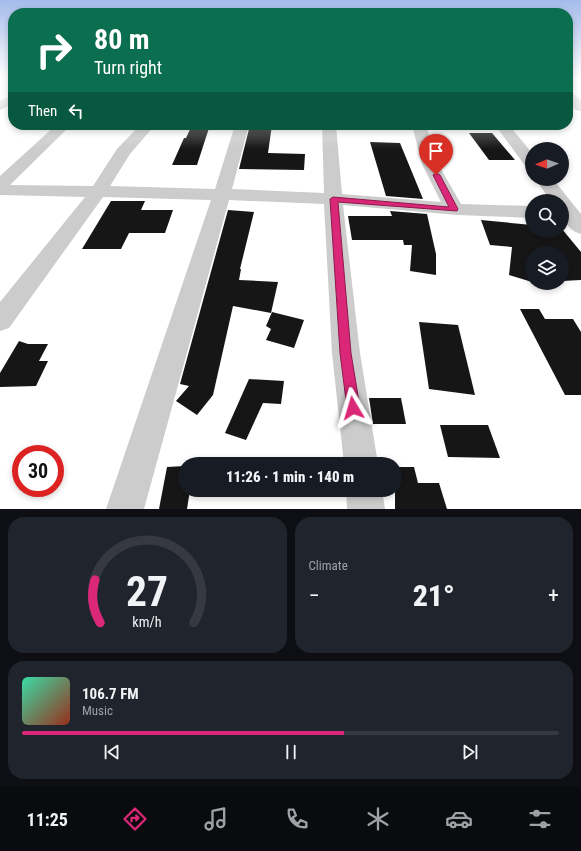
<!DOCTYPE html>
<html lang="en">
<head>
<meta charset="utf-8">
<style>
  body { margin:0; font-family:"Roboto Condensed",sans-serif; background:#20242c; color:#f1f3f6; height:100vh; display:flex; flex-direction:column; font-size:15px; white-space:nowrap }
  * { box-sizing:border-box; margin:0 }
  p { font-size:13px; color:#9ea1a6 }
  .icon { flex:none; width:22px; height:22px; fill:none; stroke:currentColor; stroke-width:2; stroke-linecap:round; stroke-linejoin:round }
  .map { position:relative; height:509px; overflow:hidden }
  .side { display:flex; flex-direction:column; gap:8px; padding:8px; background:#0d0f14; flex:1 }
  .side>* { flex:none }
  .hud { position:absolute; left:8px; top:8px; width:565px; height:122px; border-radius:16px; box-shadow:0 2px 6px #0003; background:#0b6e4f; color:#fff; overflow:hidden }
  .needle { width:26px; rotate:268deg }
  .buttons { position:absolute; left:525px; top:142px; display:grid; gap:8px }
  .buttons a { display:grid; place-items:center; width:44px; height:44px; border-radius:50%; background:#171b24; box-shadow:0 2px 6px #0003; font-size:20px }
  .speed { position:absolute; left:12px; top:445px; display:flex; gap:8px; font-size:20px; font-weight:700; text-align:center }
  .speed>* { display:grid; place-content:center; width:52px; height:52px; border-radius:50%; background:#171b24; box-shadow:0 2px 6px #0003; line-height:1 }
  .speed .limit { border:6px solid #d22; background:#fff; color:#111 }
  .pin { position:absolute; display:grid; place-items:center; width:34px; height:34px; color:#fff; margin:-41px -17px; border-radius:50% 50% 50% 0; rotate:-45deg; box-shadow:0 0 4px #0007 }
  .pin .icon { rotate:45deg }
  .me { position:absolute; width:44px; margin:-22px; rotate:353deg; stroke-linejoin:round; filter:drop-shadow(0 0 3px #0008) }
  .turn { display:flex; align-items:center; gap:14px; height:84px; padding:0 20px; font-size:18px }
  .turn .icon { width:52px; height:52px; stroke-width:2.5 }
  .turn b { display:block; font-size:28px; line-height:34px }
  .then { display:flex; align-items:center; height:38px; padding:0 20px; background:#0003; gap:8px; font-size:15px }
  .big { font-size:30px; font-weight:800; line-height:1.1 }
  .side .tile { flex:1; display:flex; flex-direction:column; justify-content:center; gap:6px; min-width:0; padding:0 14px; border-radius:16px; background:#20242c }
  .side .dial { align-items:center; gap:0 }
  .dial svg { height:104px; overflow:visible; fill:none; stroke:#363941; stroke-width:7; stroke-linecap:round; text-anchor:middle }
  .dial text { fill:#f1f3f6; stroke:none }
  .song { display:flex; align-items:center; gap:12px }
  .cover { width:48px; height:48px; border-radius:6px; background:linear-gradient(135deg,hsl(160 70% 55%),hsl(10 70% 35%)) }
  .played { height:4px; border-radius:2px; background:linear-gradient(90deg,#db2777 60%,#363941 60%) }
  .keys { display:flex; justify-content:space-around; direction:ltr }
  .heat { display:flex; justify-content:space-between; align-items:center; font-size:22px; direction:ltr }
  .side .tiles { flex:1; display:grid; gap:8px; grid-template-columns:1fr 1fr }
  .tile:last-child { grid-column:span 2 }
  .trip { position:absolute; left:178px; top:457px; width:224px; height:40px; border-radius:20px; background:#171b24; box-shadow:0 2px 6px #0003; font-weight:800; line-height:40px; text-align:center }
  .menu { display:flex; height:64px; justify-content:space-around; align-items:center; background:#090b0e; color:#9ea1a6 }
  .menu .icon { width:28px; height:28px }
  .menu .current { color:#db2777 }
  .menu b { font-size:18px; color:#f1f3f6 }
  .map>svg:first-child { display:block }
  .building { fill:#161616 }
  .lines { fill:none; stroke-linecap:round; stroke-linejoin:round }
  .minor { fill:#ccc; fill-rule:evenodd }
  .route { fill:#db2777; stroke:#8e194d }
</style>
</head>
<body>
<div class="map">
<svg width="581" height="509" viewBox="0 0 581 509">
  <rect width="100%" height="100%" fill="#fff"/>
  <g class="building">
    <path d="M192 125H210L197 165H172L184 138H186Z"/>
    <path d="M250 125H272L268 153 305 154 304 170 239 169Z"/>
    <path d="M469 133H492L515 160H489Z"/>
    <path d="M370 142 400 143 423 199 386 196Z"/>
    <path d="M111 201H145L141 210H173L165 233H129L121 249H82Z"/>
    <path d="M228 210 254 212 240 269H241L239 280 278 282 271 313 233 306 213 395 197 415 176 401 189 386 180 384Z"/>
    <path d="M390 211 427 214 436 254V275L410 271 412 245H404L403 240H352L348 216H392Z"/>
    <path d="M481 220 532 225V231H562V229L581 252V280L562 281V253H532V282L509 275 512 247 490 245Z"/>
    <path d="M520 309H539L545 319H573L581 332V395H565Z"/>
    <path d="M272 312 304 320 294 348 266 340 271 329 266 326Z"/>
    <path d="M419 322 458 325 475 395 429 389Z"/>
    <path d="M19 341 28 344H48L39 361H48L36 386 0 387V373Z"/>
    <path d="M249 379 284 381 281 404 263 403 246 440 225 433Z"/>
    <path d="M369 398H401L406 424H373Z"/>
    <path d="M440 425H488L500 458 448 457Z"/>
    <path d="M185 466V490H190L187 509H159L167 467Z"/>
    <path d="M395 467H414L418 483H439L447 509H395Z"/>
  </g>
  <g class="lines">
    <g class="minor">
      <path d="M568 92 572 93 581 100V111L576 110 568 102Z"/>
      <path d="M13 95V104L0 110V101Z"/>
      <path d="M56 125H71L10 185 93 186 117 149 140 125H155L130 154 110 186 215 189 235 125H249L232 189 324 193 322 125H336L342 194 441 202 422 164 412 125H426L438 164 461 204 532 206V218L457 215 343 205 360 353 378 464H344L332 353 324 204 229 200 144 509H106L211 200 103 197 9 328 0 331V302L85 197 0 195V176Z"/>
      <path d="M495 125H509L532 153V169L526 167Z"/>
      <path d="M535 179H553L581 214V234C565 230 562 215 562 201H551Z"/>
      <path d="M346 490H382L385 509H347Z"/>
    </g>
  </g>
  <linearGradient id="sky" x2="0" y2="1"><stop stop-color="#a5bbeb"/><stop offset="0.52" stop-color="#fff"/><stop offset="1" stop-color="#fff" stop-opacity="0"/></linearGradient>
  <rect width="581" height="149" fill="url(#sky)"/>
  <path class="route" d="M436 173 440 175 458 209 457 211 338 202 351 353 360 408 358 413 353 415 349 413 347 408 340 353 330 199 333 197 449 207 433 175Z"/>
</svg>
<div class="buttons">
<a><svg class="needle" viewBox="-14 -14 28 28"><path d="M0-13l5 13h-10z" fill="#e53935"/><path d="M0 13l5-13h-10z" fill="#9ea1a6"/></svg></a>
<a><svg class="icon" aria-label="search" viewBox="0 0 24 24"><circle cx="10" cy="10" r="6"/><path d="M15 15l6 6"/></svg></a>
<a><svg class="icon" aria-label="layers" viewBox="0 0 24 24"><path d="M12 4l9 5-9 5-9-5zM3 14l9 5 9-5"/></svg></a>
</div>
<div class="speed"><div class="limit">30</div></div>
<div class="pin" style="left:436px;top:175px;background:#d93025"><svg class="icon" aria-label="arrive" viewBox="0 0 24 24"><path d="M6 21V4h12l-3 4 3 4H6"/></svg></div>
<svg class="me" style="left:353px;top:408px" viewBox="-20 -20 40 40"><path d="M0-17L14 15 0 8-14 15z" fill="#db2777" stroke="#fff" stroke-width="4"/></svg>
<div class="trip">11:26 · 1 min · 140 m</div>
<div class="hud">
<div class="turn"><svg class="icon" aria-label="right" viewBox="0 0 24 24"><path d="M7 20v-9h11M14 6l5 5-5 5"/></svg><div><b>80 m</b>Turn right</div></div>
<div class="then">Then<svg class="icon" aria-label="left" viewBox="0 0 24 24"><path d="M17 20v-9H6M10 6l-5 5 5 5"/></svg></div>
</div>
</div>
<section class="side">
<div class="tiles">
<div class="tile dial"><svg viewBox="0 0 100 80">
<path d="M14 69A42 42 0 1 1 86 69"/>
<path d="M14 69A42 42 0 0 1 10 36" stroke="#db2777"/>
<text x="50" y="56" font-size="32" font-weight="700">27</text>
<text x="50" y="72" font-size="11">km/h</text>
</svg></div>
<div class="tile"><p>Climate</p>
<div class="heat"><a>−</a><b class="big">21°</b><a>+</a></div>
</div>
<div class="tile">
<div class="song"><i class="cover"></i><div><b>106.7 FM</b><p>Music</p></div></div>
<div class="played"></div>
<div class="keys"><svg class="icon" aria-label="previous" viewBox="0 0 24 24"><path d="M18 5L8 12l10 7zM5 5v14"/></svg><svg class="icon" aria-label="pause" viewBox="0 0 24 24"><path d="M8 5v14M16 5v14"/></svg><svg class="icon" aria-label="next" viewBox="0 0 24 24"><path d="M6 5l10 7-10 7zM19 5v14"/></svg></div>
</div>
</div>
</section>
<nav class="menu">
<b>11:25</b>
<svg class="icon current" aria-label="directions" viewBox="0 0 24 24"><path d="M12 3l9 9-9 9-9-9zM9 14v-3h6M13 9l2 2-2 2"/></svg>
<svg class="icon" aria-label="music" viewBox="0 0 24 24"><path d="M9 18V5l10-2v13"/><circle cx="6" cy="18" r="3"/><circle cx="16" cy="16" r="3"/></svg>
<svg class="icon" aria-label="phone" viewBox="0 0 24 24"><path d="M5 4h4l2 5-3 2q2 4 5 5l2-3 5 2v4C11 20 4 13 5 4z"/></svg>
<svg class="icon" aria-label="climate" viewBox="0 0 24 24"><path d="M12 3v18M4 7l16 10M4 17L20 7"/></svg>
<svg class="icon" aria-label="car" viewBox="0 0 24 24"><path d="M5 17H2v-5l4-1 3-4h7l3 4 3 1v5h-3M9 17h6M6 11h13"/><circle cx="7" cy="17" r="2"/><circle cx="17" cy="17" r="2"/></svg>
<svg class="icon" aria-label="filters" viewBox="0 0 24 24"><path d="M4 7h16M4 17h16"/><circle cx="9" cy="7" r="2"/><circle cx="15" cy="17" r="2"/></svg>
</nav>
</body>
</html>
